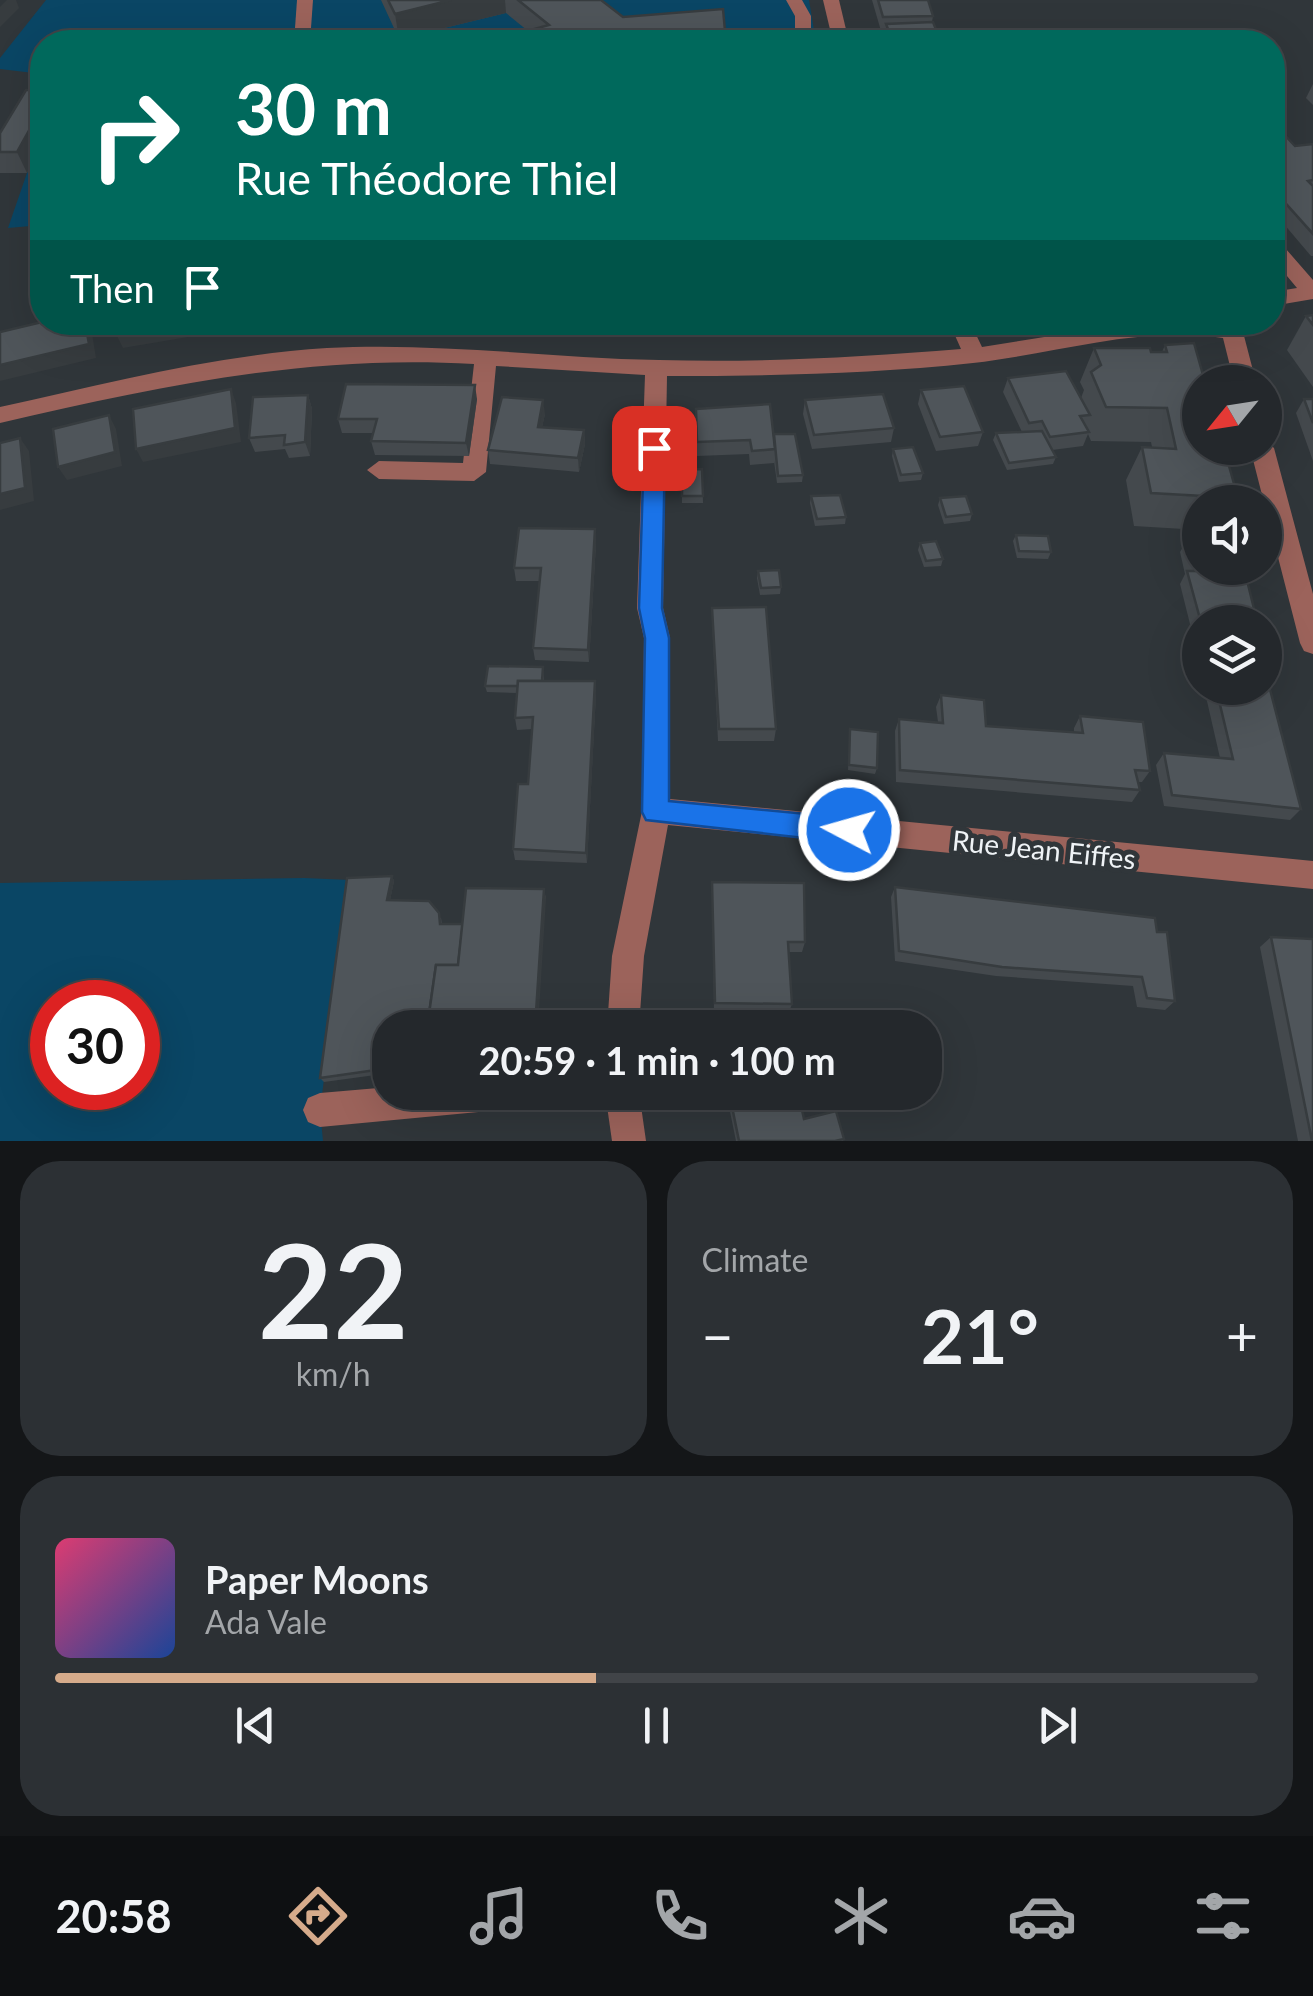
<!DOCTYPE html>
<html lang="en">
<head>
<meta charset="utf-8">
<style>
  body { margin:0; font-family:Lato,sans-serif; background:#2c3034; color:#f1f3f6; height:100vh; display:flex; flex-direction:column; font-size:38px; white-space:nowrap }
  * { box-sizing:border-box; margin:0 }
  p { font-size:32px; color:#a3a6a9 }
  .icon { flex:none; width:55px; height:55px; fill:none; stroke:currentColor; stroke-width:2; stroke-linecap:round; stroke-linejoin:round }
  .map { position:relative; height:1141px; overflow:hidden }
  .drawer { display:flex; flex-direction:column; gap:20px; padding:20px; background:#141618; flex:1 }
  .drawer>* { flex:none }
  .top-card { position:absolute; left:30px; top:30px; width:1255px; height:305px; border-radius:40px; box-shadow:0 10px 40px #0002,0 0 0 2px #414448; background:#00695c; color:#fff; overflow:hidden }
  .needle { width:65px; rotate:240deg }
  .buttons { position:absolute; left:1182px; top:365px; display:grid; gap:20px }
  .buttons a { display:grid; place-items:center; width:100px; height:100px; border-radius:50%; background:#24282c; box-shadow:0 10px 40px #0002,0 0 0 2px #414448; font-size:50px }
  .speed { position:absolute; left:30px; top:980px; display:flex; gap:20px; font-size:50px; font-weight:700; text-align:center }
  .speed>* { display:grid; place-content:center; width:130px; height:130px; border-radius:50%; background:#24282c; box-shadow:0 10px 40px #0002,0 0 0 2px #414448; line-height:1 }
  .speed .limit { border:15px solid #d22; background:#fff; color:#111 }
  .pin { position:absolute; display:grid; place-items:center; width:85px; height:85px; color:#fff; margin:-42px; border-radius:20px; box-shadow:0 5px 15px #0006 }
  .me { position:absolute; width:110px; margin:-55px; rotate:276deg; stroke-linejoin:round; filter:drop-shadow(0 0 8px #0008) }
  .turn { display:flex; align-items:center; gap:35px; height:210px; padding:0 40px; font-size:45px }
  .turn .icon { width:130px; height:130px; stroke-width:2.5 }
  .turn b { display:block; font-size:70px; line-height:85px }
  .then { display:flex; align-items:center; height:95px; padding:0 40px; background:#0003; gap:20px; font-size:38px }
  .big { font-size:75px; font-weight:700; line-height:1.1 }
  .drawer .card { flex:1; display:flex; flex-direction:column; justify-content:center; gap:15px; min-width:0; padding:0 35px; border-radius:40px; background:#2c3034 }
  .drawer .dial { align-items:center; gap:0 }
  .dial b { font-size:130px; line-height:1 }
  .song { display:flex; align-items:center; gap:30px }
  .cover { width:120px; height:120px; border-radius:15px; background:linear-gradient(135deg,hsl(340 70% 55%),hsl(220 70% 35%)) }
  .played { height:10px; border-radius:5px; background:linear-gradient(90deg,#d6ab8b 45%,#414448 45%) }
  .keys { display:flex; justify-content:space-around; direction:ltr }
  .heat { display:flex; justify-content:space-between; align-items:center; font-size:55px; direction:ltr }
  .drawer .tiles { flex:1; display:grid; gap:20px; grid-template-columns:1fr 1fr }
  .card:last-child { grid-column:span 2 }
  .trip { position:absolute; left:372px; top:1010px; width:570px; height:100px; border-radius:40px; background:#24282c; box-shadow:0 10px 40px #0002,0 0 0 2px #414448; font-weight:700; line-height:100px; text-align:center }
  .tab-bar { display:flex; height:160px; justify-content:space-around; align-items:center; background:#0e1012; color:#a3a6a9 }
  .tab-bar .icon { width:70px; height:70px }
  .tab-bar .on { color:#d6ab8b }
  .tab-bar b { font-size:45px; color:#f1f3f6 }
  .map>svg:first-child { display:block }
  .green { fill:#0a4665; fill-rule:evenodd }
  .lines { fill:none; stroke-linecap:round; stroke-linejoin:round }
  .minor { fill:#9c635b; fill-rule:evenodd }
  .wall { fill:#44494d }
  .shaded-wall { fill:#373c3f }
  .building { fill:#4f555a; stroke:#373c3f; stroke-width:2.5 }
  .route { fill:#1a73e8; stroke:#114b97; stroke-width:2.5 }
  .labels { text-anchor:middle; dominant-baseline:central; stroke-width:10; stroke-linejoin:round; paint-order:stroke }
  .street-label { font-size:28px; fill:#eff3f6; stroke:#30363a }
</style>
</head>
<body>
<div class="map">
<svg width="1313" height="1141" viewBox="0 0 1313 1141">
  <rect width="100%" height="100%" fill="#30363a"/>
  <g class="green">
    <path d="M46 0H809L816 42H42V74L0 69V58Z"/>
    <path d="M42 144V225L8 228 27 173Z"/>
    <path d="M304 878 350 880 320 1110 323 1141H0V883ZM52 1002H138V1088H52Z"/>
  </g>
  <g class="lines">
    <g class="minor">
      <path d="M297 0H313L310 42H294Z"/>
      <path d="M786 0H802L811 16V42H795V16Z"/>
      <path d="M823 0H839L849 42H833Z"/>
      <path d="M1272 239 1279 241 1313 280V299L1272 306V292L1297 288 1272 258Z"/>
      <path d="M949 322H970L982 347 1139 322H1245L1243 332 1256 382H1234L1223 338C1139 325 1056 354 973 363 871 374 769 376 667 376L663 608 670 638V799L1313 861V889L668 825 644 956 639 1028H607L612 956 642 811 644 638 637 608 645 375 496 366 486 472 474 481 379 479 367 470 379 461 463 463 474 364C310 354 159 386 0 423V407C108 383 216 355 327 348 439 342 548 358 659 360 761 363 860 357 961 349Z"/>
      <path d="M1265 440 1274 448 1313 594V654L1304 651 1300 643 1250 448H1265Z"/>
      <path d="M390 1087V1092H526L522 1104 510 1109 320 1127 308 1122 303 1110 308 1098 320 1093Z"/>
      <path d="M605 1092H639L646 1141H612Z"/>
    </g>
  </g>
  <g class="wall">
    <path d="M381 0H601L623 17 528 31 506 13 399 39Z"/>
    <path d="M872 0H928L933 16 932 22 941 42H886L884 38 885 31H881Z"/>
    <path d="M1313 84V105L1306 98Z"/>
    <path d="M42 90V144L27 173H0V133Z"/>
    <path d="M1272 126 1295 146 1313 144V256H1311L1272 210Z"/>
    <path d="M1313 315V387L1287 350 1306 316Z"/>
    <path d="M489 322H530V324Z"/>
    <path d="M548 322H632L630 335 548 329Z"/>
    <path d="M659 322H748L747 333 659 331Z"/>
    <path d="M765 322H827L826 332 768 334Z"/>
    <path d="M847 322H894V326L850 330Z"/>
    <path d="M1165 345 1238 498 1235 502H1200V530L1134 526 1126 480 1142 447H1152L1151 442 1091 441 1088 434 1083 446 1052 450 1056 457 1053 464 1007 470 993 440 996 433 1022 432 1003 392 1008 378 1081 398 1084 390 1080 382 1094 348 1162 352Z"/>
    <path d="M921 390 983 432 978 446 936 451 918 404Z"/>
    <path d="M308 395 312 409 310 456 289 458 285 449 255 452 249 438Z"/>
    <path d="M477 399 469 456 375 455 371 441 373 433H342L338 419Z"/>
    <path d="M1304 399H1313V461L1296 413Z"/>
    <path d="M805 400 894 428 891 442 812 449 803 414Z"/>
    <path d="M696 409 774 434 803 475 802 482 777 483 774 461V463L750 465 749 454 697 456Z"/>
    <path d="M545 414 542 427 584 430 585 444 579 472 490 464 488 450Z"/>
    <path d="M893 449 923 473 921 480 899 482 892 456Z"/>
    <path d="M702 469 703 503H682V470Z"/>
    <path d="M811 496 846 517 845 524 815 526 810 503Z"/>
    <path d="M940 498 972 514 970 521 944 524 938 505Z"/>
    <path d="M595 529 596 543 589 662 535 660 533 648 539 581H516L514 568Z"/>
    <path d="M1016 535 1051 552 1048 559 1017 558 1013 541Z"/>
    <path d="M1188 538 1256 617 1253 622H1200V628H1191L1180 584 1185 574 1180 552Z"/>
    <path d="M920 543 943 559 941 566 924 567 918 550Z"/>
    <path d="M758 571 781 587 780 594 760 595 757 578Z"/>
    <path d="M712 608 776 729 774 741H718L712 621Z"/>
    <path d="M543 667 544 681H595L596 694 587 863 515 860 513 849 528 784 532 729 517 730 515 718 517 693 487 692 485 686Z"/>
    <path d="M1204 688H1265L1301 809 1290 820 1164 806 1156 765 1164 753 1220 758Z"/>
    <path d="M941 695 986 726 1074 733V728L1080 716 1150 771 1142 782H1138L1140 790 1132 802 896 782 895 731 899 719 938 722 936 707Z"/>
    <path d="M850 729 877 768 875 774 848 770Z"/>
    <path d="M392 876 394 881 390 900 441 918 442 924H463L544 889 546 899 390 1028V1073L324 1082 320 1078Z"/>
    <path d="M712 882 805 942 802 952H789L792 1004 789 1012H714Z"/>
    <path d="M895 887 1157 932 1175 1001 1165 1010 1137 1007 1133 986 996 976 895 961 891 897Z"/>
    <path d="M1271 937 1313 1141H1298L1260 947Z"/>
    <path d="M726 1092H798L804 1119 844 1139 843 1141H736Z"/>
  </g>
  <g class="shaded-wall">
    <path d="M7 0H16L19 8 0 27V7Z"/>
    <path d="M451 0H505L506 13 399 39 395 14Z"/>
    <path d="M42 107V144L27 173 17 152Z"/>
    <path d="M85 322H88L91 327 96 358 0 381V365Z"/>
    <path d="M185 322H277L123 348 116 334Z"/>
    <path d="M475 385 477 399 469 456 466 443Z"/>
    <path d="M231 389 236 403 241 442 143 462 136 449Z"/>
    <path d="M308 395 312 409 310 456 305 442Z"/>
    <path d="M543 400 545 414 539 441 538 427Z"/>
    <path d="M109 415 116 429 122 466 67 480 58 467Z"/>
    <path d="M584 430 585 444 579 472 578 458Z"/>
    <path d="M20 438 29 451 34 501 0 510V494Z"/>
    <path d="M595 529 596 543 589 662 588 650Z"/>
    <path d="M595 681 596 694 587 863 586 853Z"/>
    <path d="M392 876 394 881 389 905 387 900Z"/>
    <path d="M544 889 546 899 538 1028H535Z"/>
  </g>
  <g class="building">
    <path d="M388 0H451L395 14Z"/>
    <path d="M518 0H601L623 17 723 9 726 42H487L549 25Z"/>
    <path d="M878 0H928L933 16 883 17Z"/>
    <path d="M933 22 941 42H893L886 24Z"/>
    <path d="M26 90H42V107L17 152H0V133Z"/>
    <path d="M1272 126H1276L1295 146 1313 144V180L1308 181 1313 186V234L1272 188V184H1281L1272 174Z"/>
    <path d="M1313 315V325L1306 316Z"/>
    <path d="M42 322H85L89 344 0 365V332Z"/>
    <path d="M117 322H185L116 334Z"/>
    <path d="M1194 343 1205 382H1200V448H1224L1238 498 1151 493 1142 447 1176 449 1167 408 1106 407 1091 372 1101 365 1094 348H1150L1151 352H1167L1165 345Z"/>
    <path d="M1066 371 1090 415 1080 416 1089 432 1050 437 1042 421 1029 423 1008 378Z"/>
    <path d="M346 384 475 385 466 443 371 441 377 419H338Z"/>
    <path d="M964 386 983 432 940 437 921 390Z"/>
    <path d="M231 389 235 428 136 449 133 409Z"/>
    <path d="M883 394 894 428 814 435 805 400Z"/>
    <path d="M308 395 305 442 284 445 285 435 249 438 253 397Z"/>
    <path d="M502 397 543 400 538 427 584 430 578 458 488 450Z"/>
    <path d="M1304 399H1313V423Z"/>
    <path d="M770 404 775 449 752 451 750 440 697 442 696 409Z"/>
    <path d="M109 415 115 452 58 467 53 429Z"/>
    <path d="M1042 431 1056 457 1009 463 996 433Z"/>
    <path d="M774 434H795L803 475 778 476Z"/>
    <path d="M20 438 25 488 0 494V443Z"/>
    <path d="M913 447 923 473 901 475 893 449Z"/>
    <path d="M702 469 703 496H682V470Z"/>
    <path d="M840 495 846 517 817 519 811 496Z"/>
    <path d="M966 496 972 514 946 517 940 498Z"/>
    <path d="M519 528 595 529 588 650 533 648 541 568H514Z"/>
    <path d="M1016 535 1048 536 1051 552 1019 551Z"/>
    <path d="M1188 538 1200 539V568H1244L1256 617 1199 615 1187 571H1195Z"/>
    <path d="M936 541 943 559 926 561 920 543Z"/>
    <path d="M779 570 781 587 761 588 758 571Z"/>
    <path d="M766 607 776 729H719L712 608Z"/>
    <path d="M488 666 543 667 542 681H518V686H485Z"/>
    <path d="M1265 670 1301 809 1172 795 1164 753 1233 759 1216 688H1265Z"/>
    <path d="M518 681H595L586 853 513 849 518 784H528L533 717 515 718Z"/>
    <path d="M941 695 984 700 986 726 1083 733 1080 716 1143 722 1150 771 1135 770 1140 790 900 770 899 719 943 723Z"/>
    <path d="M850 729 878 732 877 768 849 765Z"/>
    <path d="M392 876 387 900 429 901 439 913 440 924H463L458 965H436L427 1028H390V1068L320 1078 347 878Z"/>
    <path d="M712 882 804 883 805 942H788L792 1004 715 1003Z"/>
    <path d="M895 887 1155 918 1157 932H1167L1175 1001 1147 998 1142 977 1002 967 899 951Z"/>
    <path d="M466 888 544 889 535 1028H427L436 965H458Z"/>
    <path d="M1271 937 1313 939V1141H1312Z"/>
    <path d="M729 1092H798L804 1119 836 1111 844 1139 835 1141H739Z"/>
  </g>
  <path class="route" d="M654 440 665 448 662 608 669 638V801L849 818 858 822 862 830 858 839 849 843 646 820 642 812 645 638 639 608 644 448Z"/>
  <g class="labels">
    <g class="street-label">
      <text transform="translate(1044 849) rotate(6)">Rue Jean Eiffes</text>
    </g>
  </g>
</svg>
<div class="buttons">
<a><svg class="needle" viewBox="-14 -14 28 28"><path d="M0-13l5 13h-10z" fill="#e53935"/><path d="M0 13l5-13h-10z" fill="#a3a6a9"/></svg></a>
<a><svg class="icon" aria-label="sound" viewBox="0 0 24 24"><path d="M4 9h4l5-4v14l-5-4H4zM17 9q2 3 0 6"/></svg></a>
<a><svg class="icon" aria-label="layers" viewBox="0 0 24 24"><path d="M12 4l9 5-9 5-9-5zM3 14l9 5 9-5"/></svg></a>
</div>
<div class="speed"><div class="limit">30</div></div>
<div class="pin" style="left:654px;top:448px;background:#d93025"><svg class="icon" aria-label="arrive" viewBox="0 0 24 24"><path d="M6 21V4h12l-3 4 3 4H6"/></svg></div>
<svg class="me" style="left:849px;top:830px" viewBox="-20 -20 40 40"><circle r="17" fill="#1a73e8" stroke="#fff" stroke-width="3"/><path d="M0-11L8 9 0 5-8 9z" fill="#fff"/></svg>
<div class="trip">20:59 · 1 min · 100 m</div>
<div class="top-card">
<div class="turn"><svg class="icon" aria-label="right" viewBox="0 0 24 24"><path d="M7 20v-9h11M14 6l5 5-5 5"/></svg><div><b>30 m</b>Rue Théodore Thiel</div></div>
<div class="then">Then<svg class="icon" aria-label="arrive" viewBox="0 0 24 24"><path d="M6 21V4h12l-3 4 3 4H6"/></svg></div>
</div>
</div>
<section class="drawer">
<div class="tiles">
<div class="card dial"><b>22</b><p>km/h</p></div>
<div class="card"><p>Climate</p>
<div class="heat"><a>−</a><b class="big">21°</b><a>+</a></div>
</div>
<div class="card">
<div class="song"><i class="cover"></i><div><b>Paper Moons</b><p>Ada Vale</p></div></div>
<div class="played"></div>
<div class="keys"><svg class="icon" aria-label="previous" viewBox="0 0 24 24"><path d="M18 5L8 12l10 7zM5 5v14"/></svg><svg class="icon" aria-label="pause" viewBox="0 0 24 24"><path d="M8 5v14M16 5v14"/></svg><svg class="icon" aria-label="next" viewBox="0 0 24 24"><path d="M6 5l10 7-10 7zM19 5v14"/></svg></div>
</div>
</div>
</section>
<nav class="tab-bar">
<b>20:58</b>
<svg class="icon on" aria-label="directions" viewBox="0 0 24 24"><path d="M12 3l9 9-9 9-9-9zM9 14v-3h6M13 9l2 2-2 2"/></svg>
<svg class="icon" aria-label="music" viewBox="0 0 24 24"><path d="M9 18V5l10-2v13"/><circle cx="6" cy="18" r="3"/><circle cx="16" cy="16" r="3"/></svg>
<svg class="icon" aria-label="phone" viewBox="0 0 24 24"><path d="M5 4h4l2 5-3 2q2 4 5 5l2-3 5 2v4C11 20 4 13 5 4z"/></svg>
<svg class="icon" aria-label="climate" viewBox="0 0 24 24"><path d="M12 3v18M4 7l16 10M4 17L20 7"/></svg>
<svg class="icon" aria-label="car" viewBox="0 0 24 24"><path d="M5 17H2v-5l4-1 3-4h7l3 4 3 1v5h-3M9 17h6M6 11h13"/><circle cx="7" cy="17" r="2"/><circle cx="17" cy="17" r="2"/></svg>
<svg class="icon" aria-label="filters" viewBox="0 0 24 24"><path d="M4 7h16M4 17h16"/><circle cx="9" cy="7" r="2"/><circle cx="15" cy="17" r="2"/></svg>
</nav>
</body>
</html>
